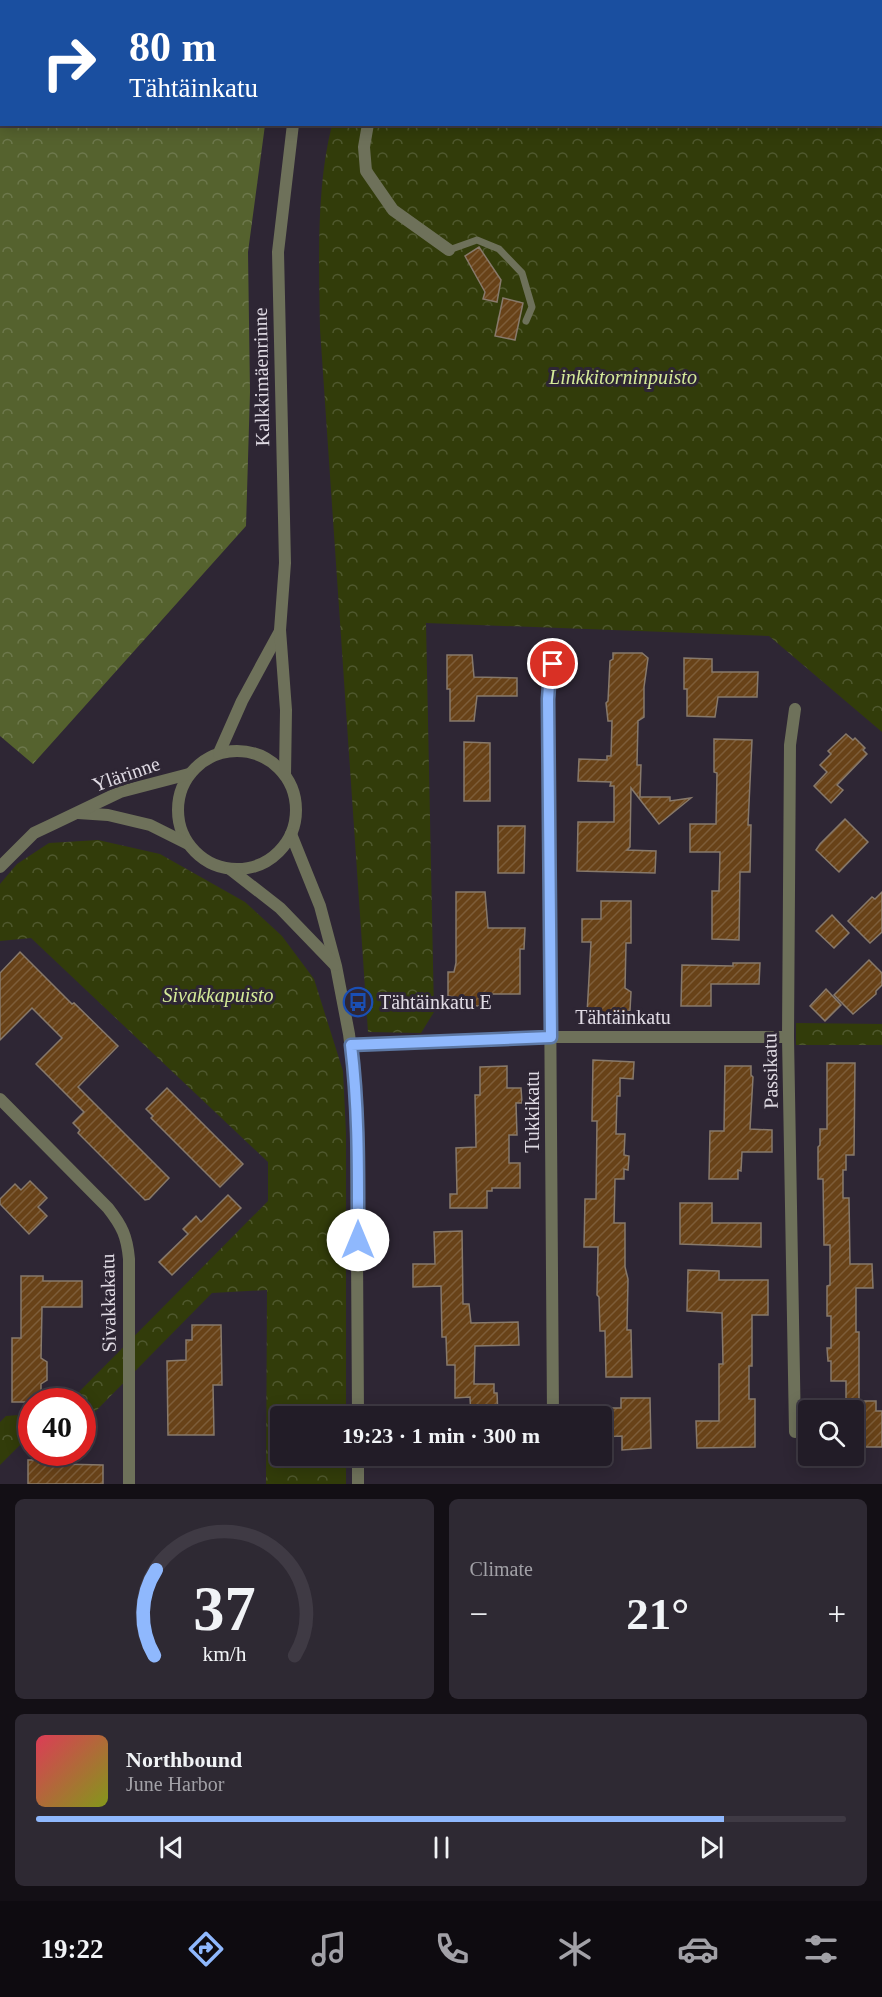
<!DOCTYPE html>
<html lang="en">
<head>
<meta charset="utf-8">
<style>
  body { margin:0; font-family:Georgia,serif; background:#2e2933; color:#f1f3f6; height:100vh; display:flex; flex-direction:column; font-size:22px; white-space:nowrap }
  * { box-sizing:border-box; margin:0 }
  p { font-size:20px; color:#a2a1a7 }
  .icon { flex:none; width:33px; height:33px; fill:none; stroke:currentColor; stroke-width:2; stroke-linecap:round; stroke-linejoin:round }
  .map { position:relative; height:1484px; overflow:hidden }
  .drawer { display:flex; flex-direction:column; gap:15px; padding:15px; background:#130f15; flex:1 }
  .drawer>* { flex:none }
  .banner { position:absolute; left:0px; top:0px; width:882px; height:126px; box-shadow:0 3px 15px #0003,0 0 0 2px #3f3a44; background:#1a4fa0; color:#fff; overflow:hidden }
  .buttons { position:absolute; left:798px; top:1400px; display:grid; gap:12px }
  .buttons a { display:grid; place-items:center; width:66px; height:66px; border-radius:6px; background:#221c27; box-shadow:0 3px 15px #0003,0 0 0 2px #3f3a44; font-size:30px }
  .speed { position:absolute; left:18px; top:1388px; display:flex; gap:12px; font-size:30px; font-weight:700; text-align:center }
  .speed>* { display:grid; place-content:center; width:78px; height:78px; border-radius:50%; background:#221c27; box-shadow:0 3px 15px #0003,0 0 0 2px #3f3a44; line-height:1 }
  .speed .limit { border:9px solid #d22; background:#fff; color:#111 }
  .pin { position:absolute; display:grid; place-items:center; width:51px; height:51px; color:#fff; margin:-26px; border:3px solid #fff; border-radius:50%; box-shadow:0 2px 6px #0007 }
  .me { position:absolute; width:66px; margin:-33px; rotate:0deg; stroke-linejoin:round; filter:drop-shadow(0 0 4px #0008) }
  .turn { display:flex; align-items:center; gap:21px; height:126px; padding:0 30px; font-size:27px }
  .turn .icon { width:78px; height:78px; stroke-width:2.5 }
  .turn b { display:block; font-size:42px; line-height:51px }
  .big { font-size:45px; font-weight:600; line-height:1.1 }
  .drawer .card { flex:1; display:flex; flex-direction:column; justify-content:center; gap:9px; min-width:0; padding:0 21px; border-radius:9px; background:#2e2933 }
  .drawer .dial { align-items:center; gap:0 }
  .dial svg { height:156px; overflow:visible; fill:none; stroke:#3f3a44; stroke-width:7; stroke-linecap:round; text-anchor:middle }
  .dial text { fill:#f1f3f6; stroke:none }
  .song { display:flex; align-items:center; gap:18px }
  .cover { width:72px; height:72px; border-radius:9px; background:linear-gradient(135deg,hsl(350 70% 55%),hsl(70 70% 35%)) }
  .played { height:6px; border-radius:3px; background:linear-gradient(90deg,#8fb8fd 85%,#3f3a44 85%) }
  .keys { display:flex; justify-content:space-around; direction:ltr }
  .heat { display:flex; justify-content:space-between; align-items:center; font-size:33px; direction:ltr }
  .drawer .tiles { flex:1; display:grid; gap:15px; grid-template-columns:1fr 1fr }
  .card:last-child { grid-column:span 2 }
  .trip { position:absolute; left:270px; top:1406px; width:342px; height:60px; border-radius:6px; background:#221c27; box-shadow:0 3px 15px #0003,0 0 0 2px #3f3a44; font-weight:600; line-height:60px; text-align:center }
  .tabs { display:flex; height:96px; justify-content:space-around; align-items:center; background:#0e0b10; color:#a2a1a7 }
  .tabs .icon { width:42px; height:42px }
  .tabs .active { color:#8fb8fd }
  .tabs b { font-size:27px; color:#f1f3f6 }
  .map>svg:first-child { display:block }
  .forest { fill:url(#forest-crowns) }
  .park { fill:url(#park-crowns) }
  .building { fill:url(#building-hatch); stroke:#87796b; stroke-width:1.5 }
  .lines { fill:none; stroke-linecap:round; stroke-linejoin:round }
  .service { stroke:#6e715a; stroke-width:7 }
  .minor { stroke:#6e715a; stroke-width:12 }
  .tertiary { stroke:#6e715a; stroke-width:12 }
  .route-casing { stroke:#5d78a4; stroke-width:15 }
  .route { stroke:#8fb8fd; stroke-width:10 }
  .labels { text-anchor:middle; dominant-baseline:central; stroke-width:6; stroke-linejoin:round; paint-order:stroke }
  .street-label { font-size:20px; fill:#e0dbe4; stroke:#2e2634 }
  .park-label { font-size:20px; font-style:italic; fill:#d5eb99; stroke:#2e2634 }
  .poi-label { font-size:20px; fill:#e0dbe4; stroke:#2e2634; text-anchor:start }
</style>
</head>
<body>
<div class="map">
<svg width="882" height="1484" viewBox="0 0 882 1484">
  <defs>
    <pattern id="forest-crowns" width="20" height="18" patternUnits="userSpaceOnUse" patternTransform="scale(1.5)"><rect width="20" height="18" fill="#55622e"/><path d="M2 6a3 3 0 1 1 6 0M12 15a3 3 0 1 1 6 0" fill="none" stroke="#6d784c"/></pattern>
    <pattern id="park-crowns" width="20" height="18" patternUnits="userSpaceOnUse" patternTransform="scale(1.5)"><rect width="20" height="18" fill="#323c0a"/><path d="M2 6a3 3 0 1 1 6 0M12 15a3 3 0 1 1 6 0" fill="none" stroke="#4f582e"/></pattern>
    <pattern id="building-hatch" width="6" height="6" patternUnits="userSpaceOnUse" patternTransform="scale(1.5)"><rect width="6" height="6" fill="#684218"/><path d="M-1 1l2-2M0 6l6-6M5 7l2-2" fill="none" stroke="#7d5d39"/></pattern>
  </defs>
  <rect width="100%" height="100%" fill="#2e2634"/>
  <path class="forest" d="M0 0H304L2 2V124L265 125 248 252 250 392 246 526 33 764 0 736Z"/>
  <g class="park">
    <path d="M377 0H882V732L769 636 426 623 434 1012 421 1033 368 1032 320 329C319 264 316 187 332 125L880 124V2L376 1Z"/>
    <path d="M98 840 160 854 245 902 282 936 314 979 343 1071 346 1133V1416H280V1455H346V1484H266L267 1290 212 1293 83 1424 82 1401H70L268 1201V1162L31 938 0 941V884L17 864 49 843Z"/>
    <path d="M796 1023 882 1024V1045H796Z"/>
    <path d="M31 1414V1438L26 1439 0 1465V1422L6 1416Z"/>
  </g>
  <g class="building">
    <path d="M479 247 501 280 497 302 483 299 485 292 465 256Z"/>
    <path d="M503 298 523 303 515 340 495 336Z"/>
    <path d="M613 653H642L648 658 644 687V717L638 721 637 765H641L640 797H670V801L691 798 659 824 631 788 630 847 627 850 656 851 655 873 577 871 578 822H614V786H610L611 782 578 781 579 759 607 760V756H611L612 721H608L606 703 608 701 610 661 613 659Z"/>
    <path d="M447 655H472L474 677 517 678V696H477L474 721H450V689H447Z"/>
    <path d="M684 658 712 659V672H758L757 697H718L715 717 687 716V689H684Z"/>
    <path d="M846 734 853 740 855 738 865 748 863 750 867 754 837 785 843 790 831 803 814 786 827 772 820 765 831 754 828 751Z"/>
    <path d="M714 739 752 740 748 825H751L750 872H740L739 940 712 939V891H719L720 852H690V824H716L717 773 714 772Z"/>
    <path d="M464 742 490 743V801H464Z"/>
    <path d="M845 819 868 842 839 872 816 850 820 844Z"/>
    <path d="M498 826H525L524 873H498Z"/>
    <path d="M456 892H485L488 928H525L524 949H520V994H492V996H486V1006H454V997L448 996V972H454L456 963Z"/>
    <path d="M882 892V932L870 943 848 921 872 897 875 899Z"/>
    <path d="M601 901H631V943H626L625 988 631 992 630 1010 625 1014H587L591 942H582V919H601Z"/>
    <path d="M832 915 849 933 834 948 816 931Z"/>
    <path d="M20 952 72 1004 74 1003 118 1046 78 1087 169 1178 149 1199 145 1200 78 1133 80 1130 73 1123 84 1112 36 1064 62 1038 32 1008 0 1040V973Z"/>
    <path d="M869 960 882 973V985L876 991V994L853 1014 834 995Z"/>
    <path d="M733 963H760L759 984H711V1006H681L682 965 733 966Z"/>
    <path d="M826 989 841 1005 825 1021 810 1006Z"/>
    <path d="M593 1060 634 1062 633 1079 620 1078V1096H617L616 1134H625L624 1155 629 1156 628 1170 624 1169V1179H615L614 1223H625V1267L628 1279 627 1330H631L632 1377H606L605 1331H600L599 1297 597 1295 598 1247H584L585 1199H596L597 1121H592Z"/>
    <path d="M827 1063H855L854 1155H846V1170H843V1198H849L850 1264H872L873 1288H856V1332H859V1401H876V1411H882V1447H854V1410H846V1381H831V1361H828L827 1348H831V1316H827V1286L830 1285V1245H824L823 1179H818V1147L820 1145V1129H827Z"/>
    <path d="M507 1066V1088H521L522 1103H516L517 1135H509V1163H520V1188H492V1191H487V1208H450V1194H457L456 1148 476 1147 475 1095H480V1067Z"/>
    <path d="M725 1066H751V1075L753 1077 750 1129 772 1130V1152H742L741 1171 738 1170V1179H709L710 1131H724Z"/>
    <path d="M167 1088 243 1164 220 1187 151 1118 153 1116 146 1109Z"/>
    <path d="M30 1181 47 1198 38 1207 47 1216 29 1234 0 1204V1199L15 1184 21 1190Z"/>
    <path d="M228 1195 241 1208 172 1275 159 1262 188 1234 183 1229 196 1216 201 1222Z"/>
    <path d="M680 1203H712V1223H761V1247L680 1244Z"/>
    <path d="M462 1231 463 1304H469L471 1323 518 1322 519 1345 475 1346 474 1384H494V1393H497L498 1416H471L470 1397 455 1398V1365H447L446 1337H442L441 1286 413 1287V1264H435L434 1232Z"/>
    <path d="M688 1270 719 1271V1280H768V1315H752V1366H749V1399H755V1447L697 1448 696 1421H719V1364H723L722 1313 687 1311Z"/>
    <path d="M21 1276H43V1281H82V1307H42L41 1358 47 1362V1380L41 1384V1401L32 1402H12V1338H21Z"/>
    <path d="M192 1325H221L222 1385H213L214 1435H168L167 1361 186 1360V1340H192Z"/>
    <path d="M621 1398H650L651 1448 622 1450V1436L602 1437V1408H621Z"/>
    <path d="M28 1460H60V1464L103 1465V1484H28Z"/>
  </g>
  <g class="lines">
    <path class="service" d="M449 250 477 240 499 249 522 273 532 307 526 321"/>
    <g class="minor">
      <path d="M357 0 359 2"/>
      <path d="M368 124 364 147 366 171 393 210 449 250"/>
      <path d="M553 664 549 685 548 699 553 1416"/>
      <path d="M351 1045 551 1037H788"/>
      <path d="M0 1099 108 1208C122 1226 127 1236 129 1259V1484"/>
      <path d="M795 1432 788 1037 790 745 795 709"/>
    </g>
    <g class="tertiary">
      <path d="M336 2 337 0"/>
      <circle cx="237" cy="810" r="59"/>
      <path d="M219 753 242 701 280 631"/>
      <path d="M285 775 286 710 280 630 285 563 278 252 293 124"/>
      <path d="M78 813 108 815 150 825 188 844"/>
      <path d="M291 834 320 906 336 966 349 1034 356 1089 358 1416"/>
      <path d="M0 867 34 833 51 825 120 792 189 774"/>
      <path d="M230 869 280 908 335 965"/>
      <path d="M358 1484V1455"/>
    </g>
  </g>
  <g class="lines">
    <g class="route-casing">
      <path id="route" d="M358 1240C358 1174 359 1110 351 1045L551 1037 548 699 549 685 553 664"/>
    </g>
    <use href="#route" class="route"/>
  </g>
  <defs>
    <g id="bus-ring" transform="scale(1.5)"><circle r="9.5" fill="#2e2634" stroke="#1a4fb4" stroke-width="1.5"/><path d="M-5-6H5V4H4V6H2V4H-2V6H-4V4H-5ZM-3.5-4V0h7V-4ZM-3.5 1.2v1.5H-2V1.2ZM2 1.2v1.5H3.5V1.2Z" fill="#1a4fb4"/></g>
  </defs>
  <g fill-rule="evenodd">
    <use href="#bus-ring" x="358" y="1002"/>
  </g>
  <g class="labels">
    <g class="street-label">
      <text transform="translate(261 377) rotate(-91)">Kalkkimäenrinne</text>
      <text transform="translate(126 774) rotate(-19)">Ylärinne</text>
      <text x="623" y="1017">Tähtäinkatu</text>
      <text transform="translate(770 1071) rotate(-91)">Passikatu</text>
      <text transform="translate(532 1112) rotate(-90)">Tukkikatu</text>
      <text transform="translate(108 1303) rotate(-91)">Sivakkakatu</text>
    </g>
    <g class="park-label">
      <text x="623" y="377">Linkkitorninpuisto</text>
      <text x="218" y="995">Sivakkapuisto</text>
    </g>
    <g class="poi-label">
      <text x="379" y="1002">Tähtäinkatu E</text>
    </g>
  </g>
</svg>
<div class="buttons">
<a><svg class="icon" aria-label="search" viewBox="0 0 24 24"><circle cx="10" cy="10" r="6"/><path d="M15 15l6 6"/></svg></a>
</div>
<div class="speed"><div class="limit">40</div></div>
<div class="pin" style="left:553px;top:664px;background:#d93025"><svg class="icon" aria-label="arrive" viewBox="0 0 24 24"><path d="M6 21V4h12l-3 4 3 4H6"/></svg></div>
<svg class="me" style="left:358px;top:1240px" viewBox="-20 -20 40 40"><circle r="19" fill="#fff"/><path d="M0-13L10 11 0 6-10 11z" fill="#8fb8fd"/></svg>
<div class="trip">19:23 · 1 min · 300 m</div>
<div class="banner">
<div class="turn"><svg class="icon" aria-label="right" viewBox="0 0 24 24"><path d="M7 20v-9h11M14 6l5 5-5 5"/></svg><div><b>80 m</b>Tähtäinkatu</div></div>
</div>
</div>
<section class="drawer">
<div class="tiles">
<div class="card dial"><svg viewBox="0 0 100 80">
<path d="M14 69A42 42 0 1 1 86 69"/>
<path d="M14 69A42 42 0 0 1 15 25" stroke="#8fb8fd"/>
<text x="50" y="56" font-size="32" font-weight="700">37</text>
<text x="50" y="72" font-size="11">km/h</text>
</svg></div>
<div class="card"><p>Climate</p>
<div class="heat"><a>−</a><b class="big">21°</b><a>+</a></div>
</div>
<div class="card">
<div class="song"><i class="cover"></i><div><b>Northbound</b><p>June Harbor</p></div></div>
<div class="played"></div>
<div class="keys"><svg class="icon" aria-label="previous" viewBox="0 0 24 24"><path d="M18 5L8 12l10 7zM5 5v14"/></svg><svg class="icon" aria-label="pause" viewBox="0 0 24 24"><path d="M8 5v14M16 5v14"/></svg><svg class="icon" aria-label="next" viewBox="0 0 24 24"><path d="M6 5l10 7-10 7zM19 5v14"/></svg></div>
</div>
</div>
</section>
<nav class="tabs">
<b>19:22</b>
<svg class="icon active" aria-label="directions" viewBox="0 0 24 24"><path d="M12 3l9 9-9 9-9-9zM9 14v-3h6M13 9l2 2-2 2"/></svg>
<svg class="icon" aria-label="music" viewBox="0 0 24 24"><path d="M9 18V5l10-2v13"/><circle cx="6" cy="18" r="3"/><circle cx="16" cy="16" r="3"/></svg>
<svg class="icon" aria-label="phone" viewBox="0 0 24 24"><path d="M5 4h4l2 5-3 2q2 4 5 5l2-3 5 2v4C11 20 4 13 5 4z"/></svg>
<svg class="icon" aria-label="climate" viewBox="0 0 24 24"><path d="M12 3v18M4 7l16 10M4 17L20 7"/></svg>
<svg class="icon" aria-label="car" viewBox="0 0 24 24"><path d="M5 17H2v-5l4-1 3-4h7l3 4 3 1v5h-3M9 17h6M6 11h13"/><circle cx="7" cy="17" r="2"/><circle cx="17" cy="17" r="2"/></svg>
<svg class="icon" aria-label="filters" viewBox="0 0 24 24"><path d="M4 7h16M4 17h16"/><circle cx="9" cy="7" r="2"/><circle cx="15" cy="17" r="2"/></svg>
</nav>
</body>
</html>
